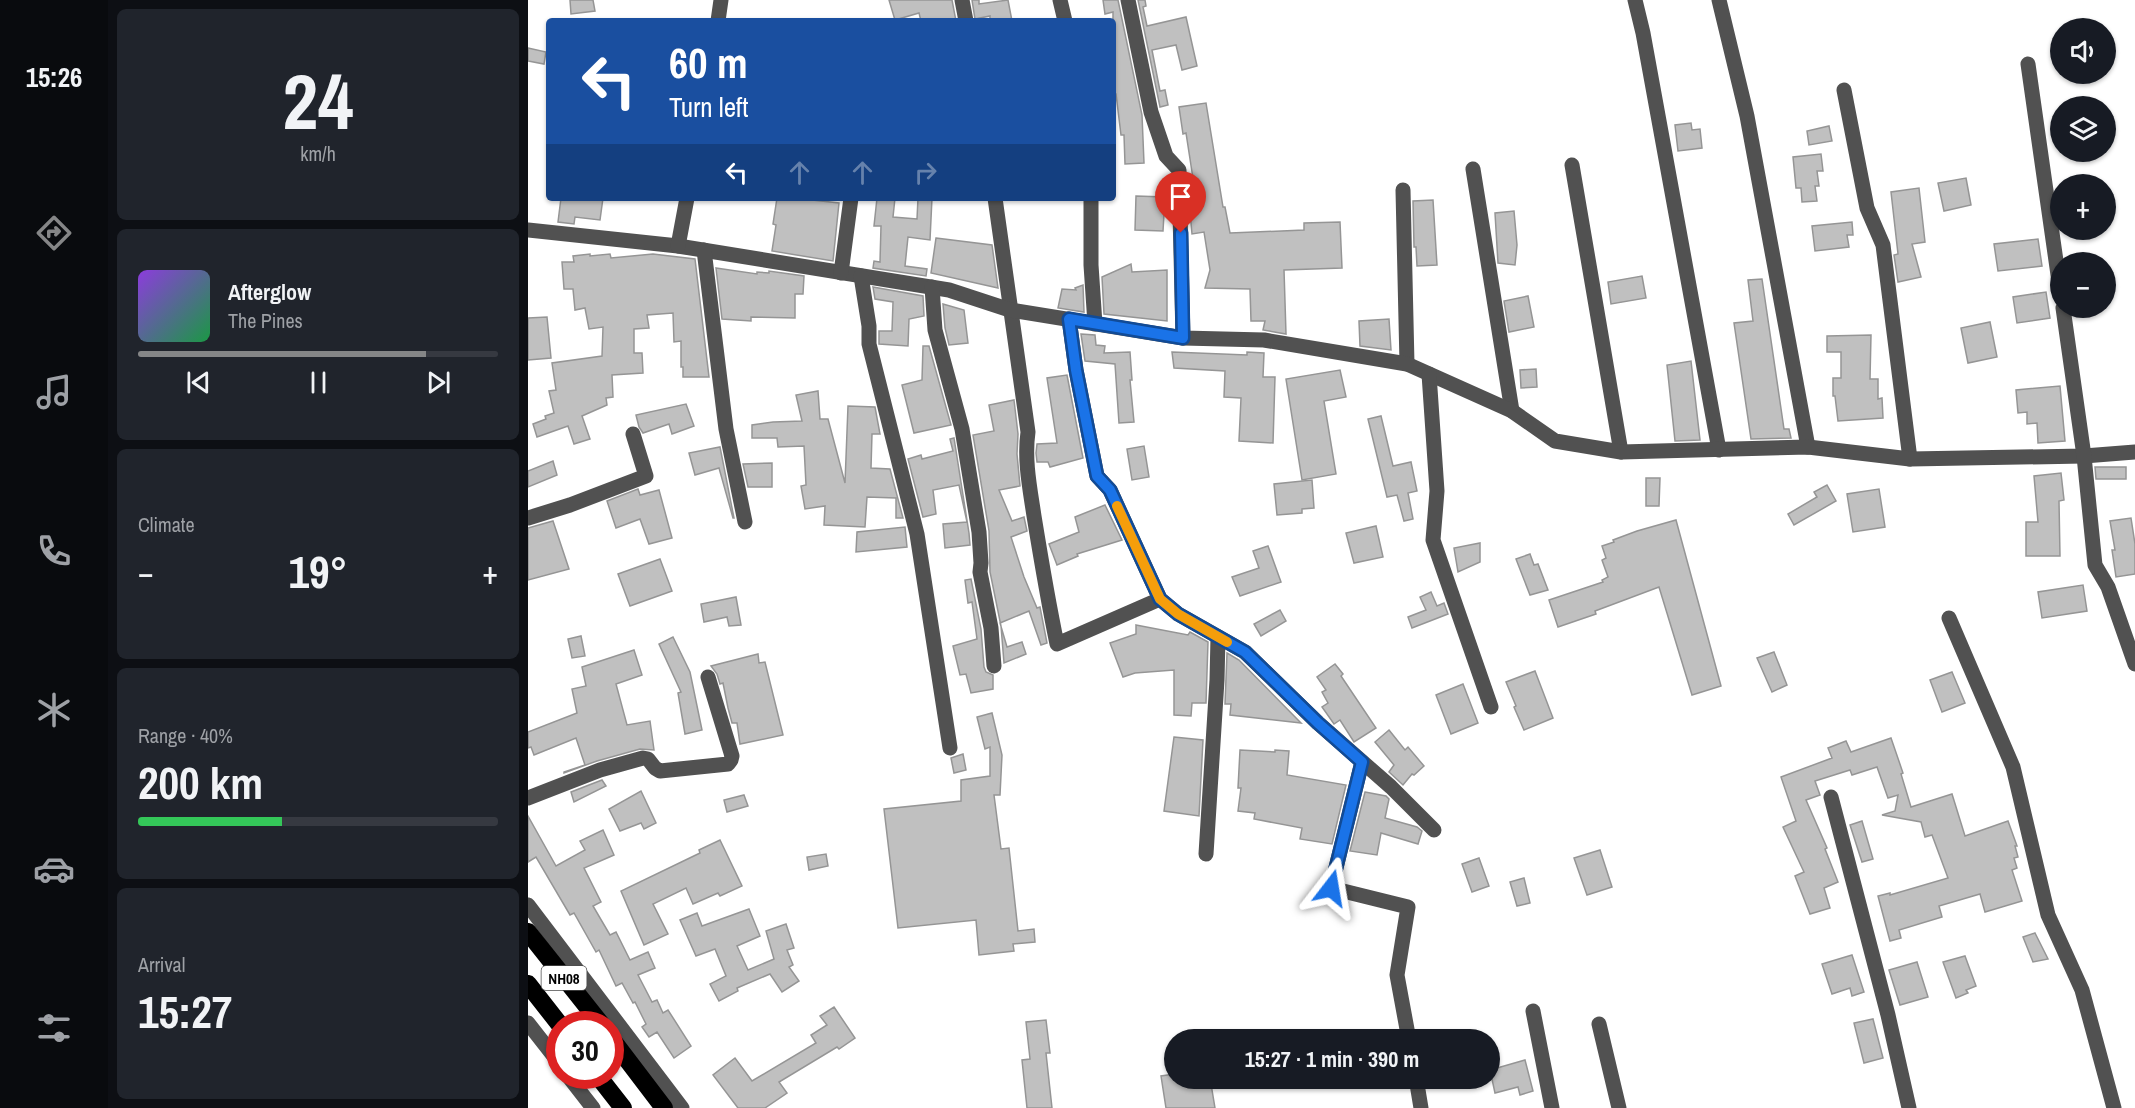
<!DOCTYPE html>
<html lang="en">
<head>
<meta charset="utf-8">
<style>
  body { margin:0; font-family:"Archivo Narrow",sans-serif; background:#20242c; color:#f1f3f6; height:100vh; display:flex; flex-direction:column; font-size:22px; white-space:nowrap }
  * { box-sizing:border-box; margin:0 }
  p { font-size:20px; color:#9ea1a6 }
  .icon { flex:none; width:33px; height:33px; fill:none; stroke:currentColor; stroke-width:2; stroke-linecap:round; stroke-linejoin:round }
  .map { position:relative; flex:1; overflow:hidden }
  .side { display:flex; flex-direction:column; gap:9px; padding:9px; background:#0d0f14; width:420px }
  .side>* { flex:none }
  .guide { position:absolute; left:18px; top:18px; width:570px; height:183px; border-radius:6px; box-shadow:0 2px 4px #0004; background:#1a4fa0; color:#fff; overflow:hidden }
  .controls { position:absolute; left:1522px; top:18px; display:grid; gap:12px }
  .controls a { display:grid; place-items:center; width:66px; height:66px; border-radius:50%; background:#171b24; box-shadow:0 2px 4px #0004; font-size:30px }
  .speed { position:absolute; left:18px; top:1011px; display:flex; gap:12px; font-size:30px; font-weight:700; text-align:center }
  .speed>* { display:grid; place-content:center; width:78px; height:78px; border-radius:50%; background:#171b24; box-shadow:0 2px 4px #0004; line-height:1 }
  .speed .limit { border:9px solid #d22; background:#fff; color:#111 }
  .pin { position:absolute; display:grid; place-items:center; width:51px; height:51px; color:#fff; margin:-62px -26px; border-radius:50% 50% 50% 0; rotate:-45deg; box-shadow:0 0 6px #0007 }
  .pin .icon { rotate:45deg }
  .me { position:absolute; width:66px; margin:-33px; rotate:14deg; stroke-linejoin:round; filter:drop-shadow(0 0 4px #0008) }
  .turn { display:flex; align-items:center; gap:21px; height:126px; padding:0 24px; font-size:27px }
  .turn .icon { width:78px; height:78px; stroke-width:2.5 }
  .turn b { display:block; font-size:42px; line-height:51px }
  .lanes { display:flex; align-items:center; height:57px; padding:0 24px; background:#0003; justify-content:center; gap:30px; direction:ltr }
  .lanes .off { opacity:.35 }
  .big { font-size:45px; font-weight:800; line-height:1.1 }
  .side .tile { flex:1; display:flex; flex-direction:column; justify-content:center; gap:9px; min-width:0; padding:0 21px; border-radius:9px; background:#20242c }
  .side .dial { align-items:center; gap:0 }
  .dial b { font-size:78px; line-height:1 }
  .song { display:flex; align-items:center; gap:18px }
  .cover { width:72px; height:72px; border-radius:9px; background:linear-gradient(135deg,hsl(270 70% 55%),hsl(140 70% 35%)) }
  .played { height:6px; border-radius:3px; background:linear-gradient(90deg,#858687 80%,#363941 80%) }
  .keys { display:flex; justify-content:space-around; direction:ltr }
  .heat { display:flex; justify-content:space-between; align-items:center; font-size:33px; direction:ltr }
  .charge { height:9px; border-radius:4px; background:linear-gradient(90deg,#34c759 40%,#363941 0) }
  .trip { position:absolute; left:636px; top:1029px; width:336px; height:60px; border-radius:30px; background:#171b24; box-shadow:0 2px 4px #0004; font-weight:800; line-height:60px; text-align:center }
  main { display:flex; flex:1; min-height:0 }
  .menu { display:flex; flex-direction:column; width:108px; justify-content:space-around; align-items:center; background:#090b0e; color:#9ea1a6 }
  .menu .icon { width:42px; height:42px }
  .menu .on { color:#858687 }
  .menu b { font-size:27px; color:#f1f3f6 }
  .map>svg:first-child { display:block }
  .building { fill:#c0c0c0; stroke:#959595; stroke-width:1.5 }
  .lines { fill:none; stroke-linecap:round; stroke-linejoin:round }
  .minor { stroke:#515151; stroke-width:15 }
  .highway { stroke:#000; stroke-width:18 }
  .route-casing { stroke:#114b97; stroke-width:15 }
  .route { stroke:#1a73e8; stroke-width:10 }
  .slow { stroke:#f59e0b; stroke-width:10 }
  .labels { text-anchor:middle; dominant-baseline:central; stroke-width:6; stroke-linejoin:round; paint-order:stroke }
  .shield { fill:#fff; stroke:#4c4c4c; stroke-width:1.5 }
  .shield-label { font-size:15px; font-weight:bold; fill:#000 }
</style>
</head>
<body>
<main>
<nav class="menu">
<b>15:26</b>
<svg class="icon on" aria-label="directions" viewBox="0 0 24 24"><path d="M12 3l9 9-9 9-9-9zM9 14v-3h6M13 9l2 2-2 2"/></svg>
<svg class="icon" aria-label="music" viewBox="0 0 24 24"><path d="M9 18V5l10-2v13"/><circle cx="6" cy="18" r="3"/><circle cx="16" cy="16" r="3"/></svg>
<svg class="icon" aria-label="phone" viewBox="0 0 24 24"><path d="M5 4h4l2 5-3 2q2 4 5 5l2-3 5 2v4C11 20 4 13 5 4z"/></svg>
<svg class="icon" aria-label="climate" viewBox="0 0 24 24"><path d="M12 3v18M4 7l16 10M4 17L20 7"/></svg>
<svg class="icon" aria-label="car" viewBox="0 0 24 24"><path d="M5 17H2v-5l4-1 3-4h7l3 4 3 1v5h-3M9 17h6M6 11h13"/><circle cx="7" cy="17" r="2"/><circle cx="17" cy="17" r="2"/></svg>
<svg class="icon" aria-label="filters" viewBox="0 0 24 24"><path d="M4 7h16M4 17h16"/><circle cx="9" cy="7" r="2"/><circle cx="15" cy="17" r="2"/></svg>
</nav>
<section class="side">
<div class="tile dial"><b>24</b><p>km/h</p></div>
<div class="tile">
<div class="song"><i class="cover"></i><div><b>Afterglow</b><p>The Pines</p></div></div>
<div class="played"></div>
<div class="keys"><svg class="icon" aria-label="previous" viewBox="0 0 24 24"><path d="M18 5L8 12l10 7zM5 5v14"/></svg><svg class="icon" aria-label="pause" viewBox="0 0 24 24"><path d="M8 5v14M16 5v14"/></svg><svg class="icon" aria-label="next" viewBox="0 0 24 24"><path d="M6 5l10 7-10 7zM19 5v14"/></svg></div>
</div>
<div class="tile"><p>Climate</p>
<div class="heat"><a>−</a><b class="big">19°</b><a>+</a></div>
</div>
<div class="tile"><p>Range · 40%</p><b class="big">200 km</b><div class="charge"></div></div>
<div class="tile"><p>Arrival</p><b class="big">15:27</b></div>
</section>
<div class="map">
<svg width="1607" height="1108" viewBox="0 0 1607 1108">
  <rect width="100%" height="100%" fill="#fff"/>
  <g class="building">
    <path d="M42 0H65L67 11 43 14Z"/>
    <path d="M361 0H424L428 21H393L391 13 367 20Z"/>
    <path d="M444 0H451V4L480 0 484 21H462V16L447 19Z"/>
    <path d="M575 0H590L614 115 616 163 597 164 596 135H593L588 94H585V12L577 14Z"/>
    <path d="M610 0H617L618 6 615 7 619 26 658 17 669 66 654 70 648 45 624 50 632 91 637 90 640 105 632 107Z"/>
    <path d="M0 48 18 52 16 64 0 61Z"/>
    <path d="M678 103 695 207H697L702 233 776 230V223L812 222 814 268 756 270 758 334 735 330 737 321H723L722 289 677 288 682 270 676 232 664 234 662 212 670 211 658 133 655 134 651 107Z"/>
    <path d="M1163 123 1164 130 1172 129 1174 148 1150 151 1147 125Z"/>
    <path d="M1301 126 1304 141 1281 145 1279 131Z"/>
    <path d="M1293 154 1295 171H1289L1291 186H1287L1289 201 1274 202 1273 188H1268L1265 157Z"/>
    <path d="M1438 178 1443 205 1416 211 1410 183Z"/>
    <path d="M1391 188 1397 242 1384 244 1393 277 1370 282 1366 255 1370 254 1363 192Z"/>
    <path d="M608 196 637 197 635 231 607 230Z"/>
    <path d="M33 198H75L72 220 47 217 46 224 30 222Z"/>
    <path d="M249 198H266L311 203 305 261 244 251 248 225 245 224Z"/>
    <path d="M349 198H367L365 217 389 219 390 198H404L402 240 380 237 377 266 399 269 398 276 345 268 346 261 352 262 353 226H346Z"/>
    <path d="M905 200 909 265 889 266 888 247H886L885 201Z"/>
    <path d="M986 211 989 245 987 265 970 263 967 213Z"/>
    <path d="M1324 222 1325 235H1319L1321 247 1287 251 1284 226Z"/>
    <path d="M408 238 464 245 470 288 403 273Z"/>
    <path d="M1510 239 1514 266 1470 271 1466 244Z"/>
    <path d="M62 254V256L82 254 83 258 125 254 167 259 181 377H155V367H153V341L146 342 145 313 119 315 121 328 106 329V353H114L115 373 84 375 85 397 78 398 79 405 54 416 62 439 46 444 40 426 9 437 5 424 18 419 17 416 26 413 21 391 28 390 24 363 74 356 75 327 61 329 57 308 47 310 45 289H36L34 262H46L45 256Z"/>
    <path d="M603 264 604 272 639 270V321L576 314 574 277Z"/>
    <path d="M188 268 229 274V272L241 273V271L276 276 275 294H267V318L223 317V321L194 319Z"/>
    <path d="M1114 276 1118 298 1083 304 1080 282Z"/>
    <path d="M1234 279 1256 429H1261L1263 438 1223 439 1206 323 1225 321 1220 280Z"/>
    <path d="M555 285 556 312 530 308 534 289 548 290 547 288Z"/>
    <path d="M345 287 395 296 396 316 381 319 380 346 351 344V331H364L365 302 347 299Z"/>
    <path d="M1518 292 1522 318 1489 323 1485 297Z"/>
    <path d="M1000 296 1006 327 981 332 976 301Z"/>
    <path d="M415 304 436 310 440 343 421 345 417 328Z"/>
    <path d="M19 317 23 358 0 360V318Z"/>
    <path d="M861 319 863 350 832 346 831 321Z"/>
    <path d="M1462 322 1469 357 1440 363 1433 328Z"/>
    <path d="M553 334 567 335 568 345 577 346 576 353 602 352 604 380H602L606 422 591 423 587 364 557 361Z"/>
    <path d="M1343 335 1342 379H1350V399L1354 398 1355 418 1310 421 1307 396H1305V378H1313V352H1299V336Z"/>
    <path d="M395 346H401L423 425 386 433 374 385 394 380Z"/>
    <path d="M644 352 719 355V352L736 353 735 377H747L745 443 711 441 713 398 696 397 697 371 646 368Z"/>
    <path d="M1163 361 1172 440 1147 441 1139 365Z"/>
    <path d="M1008 369 1009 387 993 388 992 370Z"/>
    <path d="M812 370 818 397 796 401 808 474 774 480 758 379Z"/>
    <path d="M539 375 555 458 522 467 520 462H509L508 453 509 444 529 443 519 378Z"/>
    <path d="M1532 386 1537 441 1510 443 1509 423 1499 424V412L1490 413 1488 390Z"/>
    <path d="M290 391 292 419H300L317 483 320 406 347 407 352 434H344L343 468 362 469 375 518H368V498L339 497 337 527 296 525 297 506 277 509 273 486 278 485 276 446 250 447 249 438H224V425L245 422 274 421 268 395Z"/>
    <path d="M486 400 490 434 489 454 492 486 471 490 484 521 496 517 499 531 483 537 496 577 509 608 512 607 519 643 513 645 501 611 472 623 479 647 494 642 498 654 476 663 473 626 462 572 461 531 445 435 466 431 461 405Z"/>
    <path d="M158 404 166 426 144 434 141 424 115 433 111 427 108 415Z"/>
    <path d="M853 416 865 466 883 462 889 491 880 493 885 519 876 521 869 495 859 497 840 419Z"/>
    <path d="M426 438 441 533 442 545 417 548 415 524 439 522 431 485 405 490 408 514 395 517 380 459 393 455 394 459 425 451 422 439Z"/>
    <path d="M616 446 621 477 604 480 599 449Z"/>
    <path d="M192 447 206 518H205L191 468 167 475 161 453Z"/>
    <path d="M25 461 29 475 0 487V471Z"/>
    <path d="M244 463V487H220L215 464Z"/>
    <path d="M1567 467H1598V479H1568Z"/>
    <path d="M1533 473 1536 500 1531 501 1532 556H1498V522H1510L1506 476Z"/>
    <path d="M1118 478H1132L1131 506H1118Z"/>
    <path d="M784 480 786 508 774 509V513L749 515 746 484Z"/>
    <path d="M1299 485 1308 501 1266 525 1260 514 1289 497 1286 492Z"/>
    <path d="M110 489 112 495 131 490 144 538 121 544 112 519 88 528 79 501Z"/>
    <path d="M1351 489 1357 527 1325 532 1319 494Z"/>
    <path d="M577 505 594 540 549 554 550 556 529 565 521 544 551 532 547 517Z"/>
    <path d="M1603 518 1607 544V574L1588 577 1584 550H1587L1582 521Z"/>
    <path d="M1148 520 1193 686 1164 695 1131 587 1067 611 1068 614 1030 627 1021 600 1075 582 1074 580 1080 577 1074 560 1078 558 1074 546 1086 542 1085 540 1109 531Z"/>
    <path d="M25 521 41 569 0 580V528Z"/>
    <path d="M848 526 855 557 826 563 818 533Z"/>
    <path d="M377 527 379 547 328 552 329 532Z"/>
    <path d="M952 543V562L930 572 926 548Z"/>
    <path d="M740 546 753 582 712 596 704 577 731 568 725 551Z"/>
    <path d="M1002 554 1006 565 1010 564 1020 590 1002 595 988 559Z"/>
    <path d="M132 559 144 591 102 606 90 574Z"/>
    <path d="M443 579 453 629 456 667 458 672 465 675V689L443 693 438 674 432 675 425 646 449 639 444 602 440 603 437 580Z"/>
    <path d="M1555 585 1559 611 1514 618 1510 592Z"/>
    <path d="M903 592 909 606 916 603 920 614 884 628 880 617 898 610 892 597Z"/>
    <path d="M208 597 213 625 201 626 199 617 176 622 173 604Z"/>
    <path d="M752 610 758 621 733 636 726 624Z"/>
    <path d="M608 625 660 635 662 632 680 642 678 703H664L663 716 646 715V670L607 673 595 677 582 643 608 634Z"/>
    <path d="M53 636 57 656 44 658 40 639Z"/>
    <path d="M145 637 162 672 174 730 157 734 150 693 153 692 131 644Z"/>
    <path d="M106 650 114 675 88 684 99 725 122 721 126 750 112 749 69 761 36 773V772L57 765 48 738 6 755 3 747 0 748V732L49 713 44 689 58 686 54 667Z"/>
    <path d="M1246 652 1259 685 1244 692 1229 658Z"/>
    <path d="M699 653 711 660 773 723 702 715 703 704H697Z"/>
    <path d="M230 654 231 663 237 662 255 735 212 744 209 723H204L200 708 195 683 192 684 189 674 183 666Z"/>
    <path d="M807 664 815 674 813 676 848 728 826 742 812 720 806 724 794 707 800 703 794 692 798 690 789 677Z"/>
    <path d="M1007 671 1025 718 996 730 986 707 988 706 978 682Z"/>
    <path d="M1424 672 1437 703 1414 712 1402 680Z"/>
    <path d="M935 684 950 723 923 734 908 695Z"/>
    <path d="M464 713 474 755 472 795H466L473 849 481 848 490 931 506 929 507 942 485 944 486 951 451 955 448 920 370 928 356 809 433 801V780L462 776V747L457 749 449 717Z"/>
    <path d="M861 730 877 750 880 747 896 766 886 775 884 774 875 785 861 772 866 765 847 742Z"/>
    <path d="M646 737 675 740 671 816 636 811Z"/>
    <path d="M1363 738 1375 773 1373 774 1383 807 1424 794 1437 836 1480 821 1489 846H1487L1490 857 1486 858 1489 868 1484 870 1494 901 1457 912 1452 894 1411 906 1414 917 1371 930 1373 938 1362 941 1350 896 1362 893V895L1420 878 1404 835 1397 837 1393 822 1354 815 1367 811 1370 795 1360 798 1349 767 1324 775 1322 770 1287 781 1292 795 1278 800 1299 848 1297 849 1310 882 1296 888 1302 908 1282 914 1267 876 1276 872 1255 827 1268 821 1253 777 1304 758 1300 748 1318 741 1323 752Z"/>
    <path d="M712 750 747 752V750L761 751 759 775 818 785 804 844 772 839 774 828 726 819 727 813 710 811 713 788H710Z"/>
    <path d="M435 754 438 770 426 773 423 758Z"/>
    <path d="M74 780 78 786 46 802 43 792Z"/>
    <path d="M113 791 128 823 116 829 113 823 92 831 81 809Z"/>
    <path d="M837 792 858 796 861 799 857 818 889 827 894 831 890 844 853 833 849 855 822 851Z"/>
    <path d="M216 795 220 806 199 812 196 800Z"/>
    <path d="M0 816 28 866 57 850 52 841 75 830 86 855 56 868 73 902 65 906 82 935 88 932 102 960 120 952 127 968 110 975 124 1002 129 1000 135 1013 140 1010 163 1046 146 1058 129 1032 121 1037 114 1027 118 1024 107 1002 105 1003 94 983 88 986 71 950 68 952 46 913 42 915 8 857 0 862Z"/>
    <path d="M1334 821 1345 859 1334 862 1322 825Z"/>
    <path d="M192 840 214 886 192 896 190 893 165 904 158 888 125 904 140 934 116 945 93 891 172 853 171 850Z"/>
    <path d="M1072 850 1084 887 1059 895 1046 858Z"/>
    <path d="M298 854 300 866 281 870 279 857Z"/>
    <path d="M951 858 961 886 944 892 934 864Z"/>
    <path d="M996 878 1002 903 989 906 982 882Z"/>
    <path d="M221 909 232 936 209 946 220 970 246 959 238 931 258 924 266 948 259 950 265 965 261 967 271 981 254 992 242 974 209 988 210 991 191 1001 182 984 198 976 187 949 168 956 152 920 169 913 174 926Z"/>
    <path d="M1507 933 1520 959 1505 962 1495 937Z"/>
    <path d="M1324 955 1336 992 1324 996 1322 988 1304 994 1294 964Z"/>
    <path d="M1437 956 1448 986 1438 990 1440 993 1428 998 1415 962Z"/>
    <path d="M1389 962 1400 997 1372 1005 1361 970Z"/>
    <path d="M306 1007 327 1038 311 1049 309 1047 251 1082 259 1093 237 1108H210L185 1075 207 1058 224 1081 288 1043 283 1035 299 1025 292 1016Z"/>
    <path d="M1345 1019 1355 1058 1336 1063 1326 1023Z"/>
    <path d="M518 1020 522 1053H518L524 1108H499L494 1060 502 1059 498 1022Z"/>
    <path d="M997 1060 1005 1091 992 1095 990 1087 967 1093 962 1070Z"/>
    <path d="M646 1074V1078H682L687 1108H638L633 1076Z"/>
  </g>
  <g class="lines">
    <g class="minor">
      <path d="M434 0 438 21"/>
      <path d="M532 0 537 21"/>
      <path d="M600 0 623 112 638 156 651 170 655 338"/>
      <path d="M1107 0 1115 33 1191 450"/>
      <path d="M1191 0 1219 116 1280 447"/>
      <path d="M190 21 193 0"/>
      <path d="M1500 64 1533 296"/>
      <path d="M1316 90 1339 208 1355 245 1382 459"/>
      <path d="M1044 165 1093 452"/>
      <path d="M945 169 984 411"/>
      <path d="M875 190 879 364"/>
      <path d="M467 198 500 432C496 460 502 489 506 516 513 559 520 601 529 644L632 599"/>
      <path d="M563 198V265L567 324"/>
      <path d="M0 230 150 246 421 290 482 310 655 338 736 340 879 364 984 411 1027 441 1093 452 1280 447 1382 459 1556 456 1607 452"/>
      <path d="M150 246 159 198"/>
      <path d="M176 250 198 429 217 522"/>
      <path d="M313 273 323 198"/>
      <path d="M333 276 341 326V344L389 534 422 748"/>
      <path d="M404 287 407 330 434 429 451 532 453 563 452 572 463 628 466 666"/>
      <path d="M1535 308 1556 456 1567 565 1580 587 1607 664"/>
      <path d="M541 319 548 370 569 476 582 490 632 599 650 614 717 652 790 723 863 787 906 830"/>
      <path d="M901 374 909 491 905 540 963 707"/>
      <path d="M0 518 42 505 118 476 105 434"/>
      <path d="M1421 618 1485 767 1520 915 1554 990 1586 1108"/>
      <path d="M834 762 803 888 880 907 869 975 881 1040"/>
      <path d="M1303 797 1360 1015 1381 1108"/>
      <path d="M0 798 72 770 115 758 120 759 127 768 132 771 200 764 203 760 204 756 180 677"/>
      <path d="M678 854 689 680 690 637"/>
      <path d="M0 905 154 1108"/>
      <path d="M1005 1011 1024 1108"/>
      <path d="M0 1023 32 1064"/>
      <path d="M1071 1024 1091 1108"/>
      <path d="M40 1076 65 1108"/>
      <path d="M888 1078 893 1108"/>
    </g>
    <g class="highway">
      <path d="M0 932 73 1024"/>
      <path d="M0 984 32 1025"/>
      <path d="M82 1037 136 1108"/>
      <path d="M70 1076 95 1108"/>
    </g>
  </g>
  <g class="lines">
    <g class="route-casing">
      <path id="route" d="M653 233 655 338 541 319 548 370 569 476 582 490 632 599 650 614 717 652 790 723 834 762 803 888"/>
    </g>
    <use href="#route" class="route"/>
    <path class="slow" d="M589 506 632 599 650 614 699 642"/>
  </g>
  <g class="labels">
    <rect class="shield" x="13.5" y="966" width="45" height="24" rx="4.5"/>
    <g class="shield-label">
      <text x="36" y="978">NH08</text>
    </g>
  </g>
</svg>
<div class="controls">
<a><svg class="icon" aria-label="sound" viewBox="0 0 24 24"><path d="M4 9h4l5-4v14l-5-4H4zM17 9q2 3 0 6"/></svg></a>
<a><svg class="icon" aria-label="layers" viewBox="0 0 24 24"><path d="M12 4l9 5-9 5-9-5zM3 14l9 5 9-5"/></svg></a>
<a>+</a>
<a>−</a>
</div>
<div class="speed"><div class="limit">30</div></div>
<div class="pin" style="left:653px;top:233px;background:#d93025"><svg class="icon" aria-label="arrive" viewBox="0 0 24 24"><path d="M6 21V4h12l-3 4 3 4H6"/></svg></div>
<svg class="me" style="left:803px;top:888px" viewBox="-20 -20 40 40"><path d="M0-17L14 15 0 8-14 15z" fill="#1a73e8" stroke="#fff" stroke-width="4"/></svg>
<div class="trip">15:27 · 1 min · 390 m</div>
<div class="guide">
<div class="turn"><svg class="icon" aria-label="left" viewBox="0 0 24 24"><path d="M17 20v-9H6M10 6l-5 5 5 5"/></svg><div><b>60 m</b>Turn left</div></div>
<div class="lanes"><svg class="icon" aria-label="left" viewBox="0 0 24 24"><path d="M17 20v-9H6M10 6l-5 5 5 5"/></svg><svg class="icon off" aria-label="ahead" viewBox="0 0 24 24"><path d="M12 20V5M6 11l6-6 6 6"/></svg><svg class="icon off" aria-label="ahead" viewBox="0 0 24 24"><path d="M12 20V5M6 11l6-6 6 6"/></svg><svg class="icon off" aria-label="right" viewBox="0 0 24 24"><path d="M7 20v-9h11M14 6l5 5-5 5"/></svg></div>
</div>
</div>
</main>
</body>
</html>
